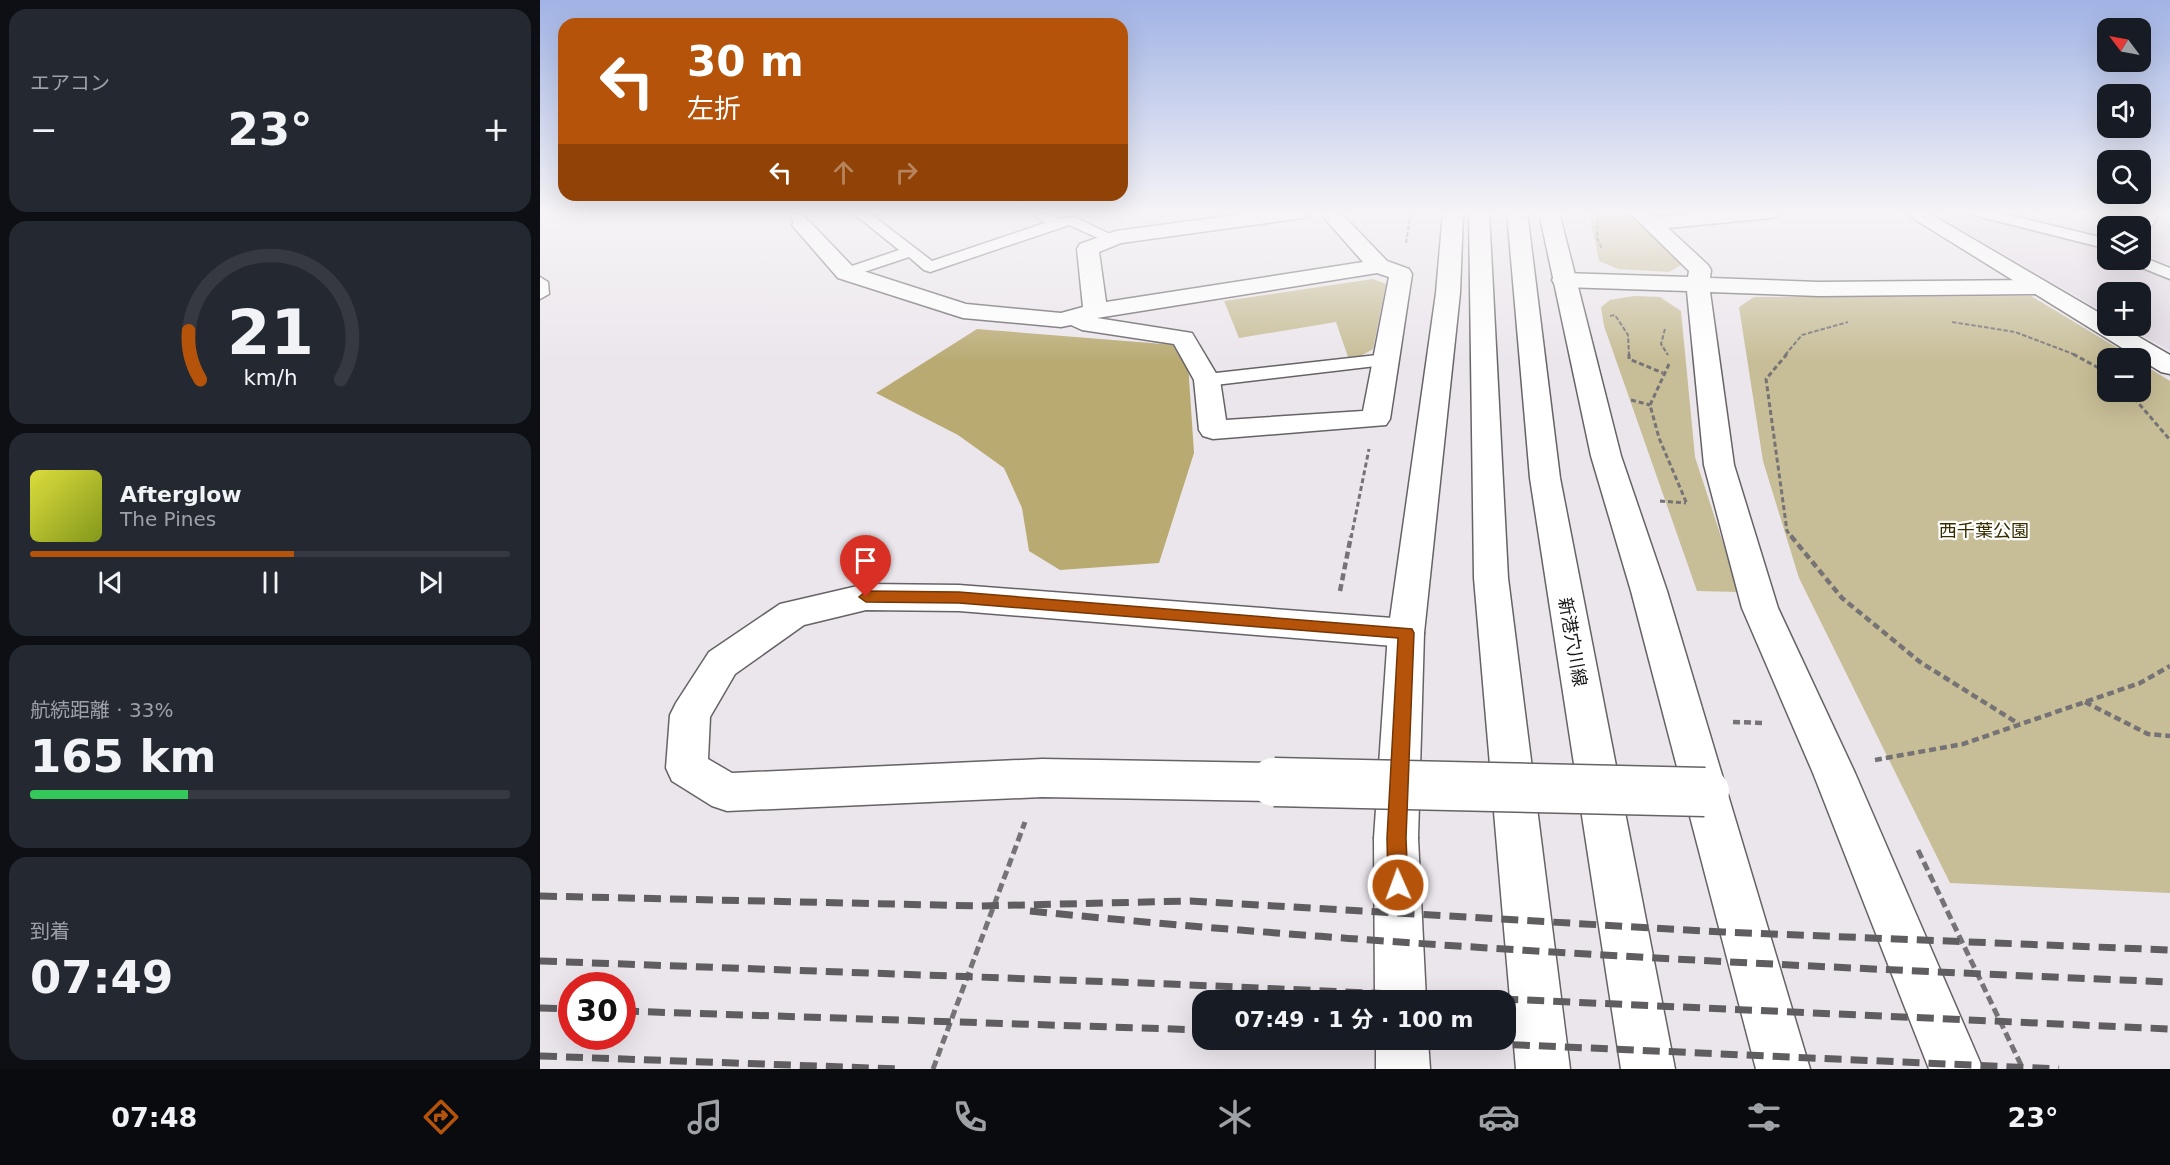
<!DOCTYPE html>
<html lang="ja">
<head>
<meta charset="utf-8">
<style>
  body { margin:0; font-family:"DejaVu Sans","Noto Sans JP",sans-serif; background:#242831; color:#f1f3f6; height:100vh; display:flex; flex-direction:column; font-size:22px; white-space:nowrap }
  * { box-sizing:border-box; margin:0 }
  p { font-size:20px; color:#9ea1a6 }
  .icon { flex:none; width:33px; height:33px; fill:none; stroke:currentColor; stroke-width:2; stroke-linecap:round; stroke-linejoin:round }
  .map { position:relative; flex:1; overflow:hidden }
  .details { display:flex; flex-direction:column; gap:9px; padding:9px; background:#0d0f14; width:540px }
  .details>* { flex:none }
  .hud { position:absolute; left:18px; top:18px; width:570px; height:183px; border-radius:18px; box-shadow:0 6px 24px #0002; background:#b45309; color:#fff; overflow:hidden }
  .needle { width:39px; rotate:302deg }
  .controls { position:absolute; left:1557px; top:18px; display:grid; gap:12px }
  .controls a { display:grid; place-items:center; width:54px; height:54px; border-radius:12px; background:#171b24; box-shadow:0 6px 24px #0002; font-size:30px }
  .speed { position:absolute; left:18px; top:972px; display:flex; gap:12px; font-size:30px; font-weight:700; text-align:center }
  .speed>* { display:grid; place-content:center; width:78px; height:78px; border-radius:50%; background:#171b24; box-shadow:0 6px 24px #0002; line-height:1 }
  .speed .limit { border:9px solid #d22; background:#fff; color:#111 }
  .pin { position:absolute; display:grid; place-items:center; width:51px; height:51px; color:#fff; margin:-62px -26px; border-radius:50% 50% 50% 0; rotate:-45deg; box-shadow:0 0 6px #0007 }
  .pin .icon { rotate:45deg }
  .me { position:absolute; width:66px; margin:-33px; rotate:358deg; stroke-linejoin:round; filter:drop-shadow(0 0 4px #0008) }
  .turn { display:flex; align-items:center; gap:21px; height:126px; padding:0 30px; font-size:27px }
  .turn .icon { width:78px; height:78px; stroke-width:2.5 }
  .turn b { display:block; font-size:42px; line-height:51px }
  .lanes { display:flex; align-items:center; height:57px; padding:0 30px; background:#0003; justify-content:center; gap:30px; direction:ltr }
  .lanes .off { opacity:.35 }
  .big { font-size:45px; font-weight:700; line-height:1.1 }
  .details .card { flex:1; display:flex; flex-direction:column; justify-content:center; gap:9px; min-width:0; padding:0 21px; border-radius:18px; background:#242831 }
  .details .dial { align-items:center; gap:0 }
  .dial svg { height:156px; overflow:visible; fill:none; stroke:#363941; stroke-width:7; stroke-linecap:round; text-anchor:middle }
  .dial text { fill:#f1f3f6; stroke:none }
  .song { display:flex; align-items:center; gap:18px }
  .cover { width:72px; height:72px; border-radius:9px; background:linear-gradient(135deg,hsl(60 70% 55%),hsl(70 70% 35%)) }
  .played { height:6px; border-radius:3px; background:linear-gradient(90deg,#b45309 55%,#363941 55%) }
  .keys { display:flex; justify-content:space-around; direction:ltr }
  .heat { display:flex; justify-content:space-between; align-items:center; font-size:33px; direction:ltr }
  .charge { height:9px; border-radius:4px; background:linear-gradient(90deg,#34c759 33%,#363941 0) }
  .trip { position:absolute; left:652px; top:990px; width:324px; height:60px; border-radius:18px; background:#171b24; box-shadow:0 6px 24px #0002; font-weight:700; line-height:60px; text-align:center }
  .menu { display:flex; height:96px; justify-content:space-around; align-items:center; background:#090b0e; color:#9ea1a6 }
  .menu .icon { width:42px; height:42px }
  .menu .current { color:#b45309 }
  .menu b { font-size:27px; color:#f1f3f6 }
  main { display:flex; flex:1; min-height:0 }
  .map>svg:first-child { display:block }
  .built { fill:#e2d9e4; fill-rule:evenodd }
  .green { fill:#c7bd96 }
  .forest { fill:#b9aa72 }
  .lines { fill:none; stroke-linecap:round; stroke-linejoin:round }
  .service-casing { stroke:#666266; stroke-width:3 }
  .minor-casing { stroke:#666266; stroke-width:3 }
  .tertiary-casing { stroke:#666266; stroke-width:3 }
  .path-far3 { stroke:#767377; stroke-width:2; stroke-dasharray:4.5 2; stroke-linecap:butt }
  .path-far2 { stroke:#767377; stroke-width:3; stroke-dasharray:5 3; stroke-linecap:butt }
  .path-far1 { stroke:#767377; stroke-width:4.5; stroke-dasharray:7 4; stroke-linecap:butt }
  .path { stroke:#767377; stroke-width:5; stroke-dasharray:9 4.5; stroke-linecap:butt }
  .service { fill:#fff; fill-rule:evenodd }
  .minor { fill:#fff; fill-rule:evenodd }
  .tertiary { fill:#fff; fill-rule:evenodd }
  .rail { stroke:#605d61; stroke-width:7; stroke-dasharray:17 9; stroke-linecap:butt }
  .minor-bridge-casing { stroke:#666266; stroke-width:51; stroke-linecap:butt }
  .minor-bridge { stroke:#fff; stroke-width:48 }
  .route { fill:#b45309; stroke:#753606; stroke-width:1.5 }
  .labels { text-anchor:middle; dominant-baseline:central; stroke-width:4.5; stroke-linejoin:round; paint-order:stroke }
  .park-label { font-size:18px; fill:#382d00; stroke:#fff }
  .street-label { font-size:18px; fill:#151416; stroke:#fff }
</style>
</head>
<body>
<main>
<section class="details">
<div class="card"><p>エアコン</p>
<div class="heat"><a>−</a><b class="big">23°</b><a>+</a></div>
</div>
<div class="card dial"><svg viewBox="0 0 100 80">
<path d="M14 69A42 42 0 1 1 86 69"/>
<path d="M14 69A42 42 0 0 1 8 44" stroke="#b45309"/>
<text x="50" y="56" font-size="32" font-weight="700">21</text>
<text x="50" y="72" font-size="11">km/h</text>
</svg></div>
<div class="card">
<div class="song"><i class="cover"></i><div><b>Afterglow</b><p>The Pines</p></div></div>
<div class="played"></div>
<div class="keys"><svg class="icon" aria-label="previous" viewBox="0 0 24 24"><path d="M18 5L8 12l10 7zM5 5v14"/></svg><svg class="icon" aria-label="pause" viewBox="0 0 24 24"><path d="M8 5v14M16 5v14"/></svg><svg class="icon" aria-label="next" viewBox="0 0 24 24"><path d="M6 5l10 7-10 7zM19 5v14"/></svg></div>
</div>
<div class="card"><p>航続距離 · 33%</p><b class="big">165 km</b><div class="charge"></div></div>
<div class="card"><p>到着</p><b class="big">07:49</b></div>
</section>
<div class="map">
<svg width="1630" height="1069" viewBox="0 0 1630 1069">
  <rect width="100%" height="100%" fill="#ebe6ec"/>
  <path class="built" d="M1392 212H1630V351L1587 326H1600V292H1568L1567 314ZM1568 226H1600V260H1568Z"/>
  <g class="green">
    <path d="M1049 212H1093L1146 262 1129 272 1078 269 1059 261Z"/>
    <path d="M833 279 846 284 833 349 821 356 808 357 796 322 699 338 684 301Z"/>
    <path d="M1094 296 1120 297 1141 311 1155 457 1199 592 1157 591 1064 326 1061 307 1070 300Z"/>
    <path d="M1491 296 1594 358H1568V392H1600L1601 363 1630 381V893L1410 883 1259 578 1223 461 1199 307 1214 297Z"/>
  </g>
  <path class="forest" d="M437 329 636 345 648 363 654 453 619 563 520 570 489 551 482 508 464 468 418 435 336 393Z"/>
  <g class="lines">
    <g class="service-casing">
      <g id="service">
        <path d="M248 212H262L270 225 267 228H257Z"/>
        <path d="M312 212H328L392 261 505 223 490 212H507L519 219 535 217 580 239 572 244 567 242 529 225 390 272 384 270 369 257 306 278 300 276 298 273 300 270 359 250Z"/>
        <path d="M1431 212H1455L1568 239V249L1433 215Z"/>
        <path d="M1606 212H1620L1605 238 1600 239V226H1597Z"/>
        <path d="M1600 256 1630 268V279L1590 263 1588 260H1600Z"/>
        <path d="M0 277 8 282 9 294 0 299Z"/>
        <path d="M846 354 855 360 853 364 667 386 657 380 667 374Z"/>
      </g>
    </g>
    <g class="minor-casing">
      <g id="minor">
        <path d="M719 212H772L769 216 762 218 581 243 559 252 566 302 823 262 779 212H800L847 261 869 269 872 274 850 419 846 425 673 439 663 436 659 430 654 380 634 344 542 330 531 325 521 327 423 318 298 278 252 225 255 221H269L314 268 426 304 521 313 543 307 537 249 540 244 576 231ZM837 273 849 277 823 411 686 420 680 380 652 333 557 318Z"/>
        <path d="M1089 212H1110L1116 217 1173 212H1241L1238 216 1231 218 1128 228 1168 265 1171 270 1170 278 1279 282 1497 280 1505 282 1509 287 1505 292 1497 294 1279 296 1170 292 1194 465 1238 608 1315 773 1443 1069H1389L1273 773 1202 608 1164 465 1147 291 1023 287 1015 285 1012 280 1015 275 1023 273 1148 277 1149 271Z"/>
        <path d="M326 584 419 585 866 619 879 623 884 633 879 643 866 647 419 611 326 610 264 625 195 674 170 717 168 759 192 773 502 759 734 763 749 769 755 782 749 795 734 801 502 797 187 811 172 806 132 781 126 768 130 715 136 703 169 652 240 604Z"/>
        <path d="M856 817 872 823 878 838 886 1000H835L834 838 840 823Z"/>
        <path d="M836 1040H888L890 1069H836Z"/>
      </g>
    </g>
    <g class="tertiary-casing">
      <g id="tertiary">
        <path d="M903 212H923L920 293 884 633 878 838 872 853 856 859 840 853 834 838 848 633 896 293Z"/>
        <path d="M929 212H949L968 578 1030 1069H976L934 578Z"/>
        <path d="M967 212H987L1020 478 1135 1069H1081L990 478Z"/>
        <path d="M999 212H1019L1081 456 1127 591 1270 1069H1216L1091 591 1051 456Z"/>
        <path d="M1363 212H1387L1568 318V326H1580L1630 355V374L1621 372Z"/>
      </g>
    </g>
    <g class="path-far3">
      <path d="M1058 212 1057 238 1062 249"/>
      <path d="M866 243 871 212"/>
      <path d="M1070 316 1075 315 1088 335 1089 355"/>
      <path d="M1412 322 1475 332 1536 355"/>
      <path d="M1125 329 1121 344 1128 355"/>
      <path d="M1245 355 1262 335 1308 322"/>
    </g>
    <g class="path-far2">
      <path d="M1089 354V359L1123 373"/>
      <path d="M1247 354 1226 379 1247 531 1253 538"/>
      <path d="M1533 354 1568 373"/>
      <path d="M1129 364 1110 405 1119 438 1147 504"/>
      <path d="M1589 392 1630 440"/>
      <path d="M1091 400 1110 405"/>
      <path d="M1120 501 1146 503"/>
      <path d="M811 538 829 449"/>
    </g>
    <g class="path-far1">
      <path d="M1251 536 1302 598 1380 662 1479 724"/>
      <path d="M800 591 811 536"/>
      <path d="M1545 702 1608 734 1630 736"/>
      <path d="M1193 722 1225 723"/>
      <path d="M1335 760 1423 744 1600 683 1630 666"/>
    </g>
    <g class="path">
      <path d="M1378 850 1483 1069"/>
      <path d="M393 1069 485 822"/>
    </g>
    <use href="#service" class="service"/>
    <use href="#minor" class="minor"/>
    <use href="#tertiary" class="tertiary"/>
    <g class="rail">
      <path d="M0 896 440 906 650 901 1183 932 1630 950"/>
      <path d="M490 911C869 949 1249 966 1630 982"/>
      <path d="M0 961 630 984 1630 1029"/>
      <path d="M0 1008 32 1009"/>
      <path d="M82 1011 663 1030"/>
      <path d="M869 1040 1519 1069"/>
      <path d="M0 1056 360 1069"/>
    </g>
    <g class="minor-bridge-casing">
      <path id="minor-bridge" d="M734 782 1165 792"/>
    </g>
    <use href="#minor-bridge" class="minor-bridge"/>
  </g>
  <linearGradient id="sky" x2="0" y2="1"><stop stop-color="#a1b3e5"/><stop offset="0.59" stop-color="#f6f4f6"/><stop offset="1" stop-color="#f6f4f6" stop-opacity="0"/></linearGradient>
  <rect width="1630" height="361" fill="url(#sky)"/>
  <path class="route" d="M326 591 419 592 872 629 874 633 866 838 868 885 865 891 858 894 851 891 848 885 847 838 858 638 419 603 326 602 319 597Z"/>
  <g class="labels">
    <g class="park-label">
      <text x="1444" y="530">西千葉公園</text>
    </g>
    <g class="street-label">
      <text transform="translate(1033 642) rotate(80)">新港穴川線</text>
    </g>
  </g>
</svg>
<div class="controls">
<a><svg class="needle" viewBox="-14 -14 28 28"><path d="M0-13l5 13h-10z" fill="#e53935"/><path d="M0 13l5-13h-10z" fill="#9ea1a6"/></svg></a>
<a><svg class="icon" aria-label="sound" viewBox="0 0 24 24"><path d="M4 9h4l5-4v14l-5-4H4zM17 9q2 3 0 6"/></svg></a>
<a><svg class="icon" aria-label="search" viewBox="0 0 24 24"><circle cx="10" cy="10" r="6"/><path d="M15 15l6 6"/></svg></a>
<a><svg class="icon" aria-label="layers" viewBox="0 0 24 24"><path d="M12 4l9 5-9 5-9-5zM3 14l9 5 9-5"/></svg></a>
<a>+</a>
<a>−</a>
</div>
<div class="speed"><div class="limit">30</div></div>
<div class="pin" style="left:326px;top:597px;background:#d93025"><svg class="icon" aria-label="arrive" viewBox="0 0 24 24"><path d="M6 21V4h12l-3 4 3 4H6"/></svg></div>
<svg class="me" style="left:858px;top:885px" viewBox="-20 -20 40 40"><circle r="17" fill="#b45309" stroke="#fff" stroke-width="3"/><path d="M0-11L8 9 0 5-8 9z" fill="#fff"/></svg>
<div class="trip">07:49 · 1 分 · 100 m</div>
<div class="hud">
<div class="turn"><svg class="icon" aria-label="left" viewBox="0 0 24 24"><path d="M17 20v-9H6M10 6l-5 5 5 5"/></svg><div><b>30 m</b>左折</div></div>
<div class="lanes"><svg class="icon" aria-label="left" viewBox="0 0 24 24"><path d="M17 20v-9H6M10 6l-5 5 5 5"/></svg><svg class="icon off" aria-label="ahead" viewBox="0 0 24 24"><path d="M12 20V5M6 11l6-6 6 6"/></svg><svg class="icon off" aria-label="right" viewBox="0 0 24 24"><path d="M7 20v-9h11M14 6l5 5-5 5"/></svg></div>
</div>
</div>
</main>
<nav class="menu">
<b>07:48</b>
<svg class="icon current" aria-label="directions" viewBox="0 0 24 24"><path d="M12 3l9 9-9 9-9-9zM9 14v-3h6M13 9l2 2-2 2"/></svg>
<svg class="icon" aria-label="music" viewBox="0 0 24 24"><path d="M9 18V5l10-2v13"/><circle cx="6" cy="18" r="3"/><circle cx="16" cy="16" r="3"/></svg>
<svg class="icon" aria-label="phone" viewBox="0 0 24 24"><path d="M5 4h4l2 5-3 2q2 4 5 5l2-3 5 2v4C11 20 4 13 5 4z"/></svg>
<svg class="icon" aria-label="climate" viewBox="0 0 24 24"><path d="M12 3v18M4 7l16 10M4 17L20 7"/></svg>
<svg class="icon" aria-label="car" viewBox="0 0 24 24"><path d="M5 17H2v-5l4-1 3-4h7l3 4 3 1v5h-3M9 17h6M6 11h13"/><circle cx="7" cy="17" r="2"/><circle cx="17" cy="17" r="2"/></svg>
<svg class="icon" aria-label="filters" viewBox="0 0 24 24"><path d="M4 7h16M4 17h16"/><circle cx="9" cy="7" r="2"/><circle cx="15" cy="17" r="2"/></svg>
<b>23°</b>
</nav>
</body>
</html>
